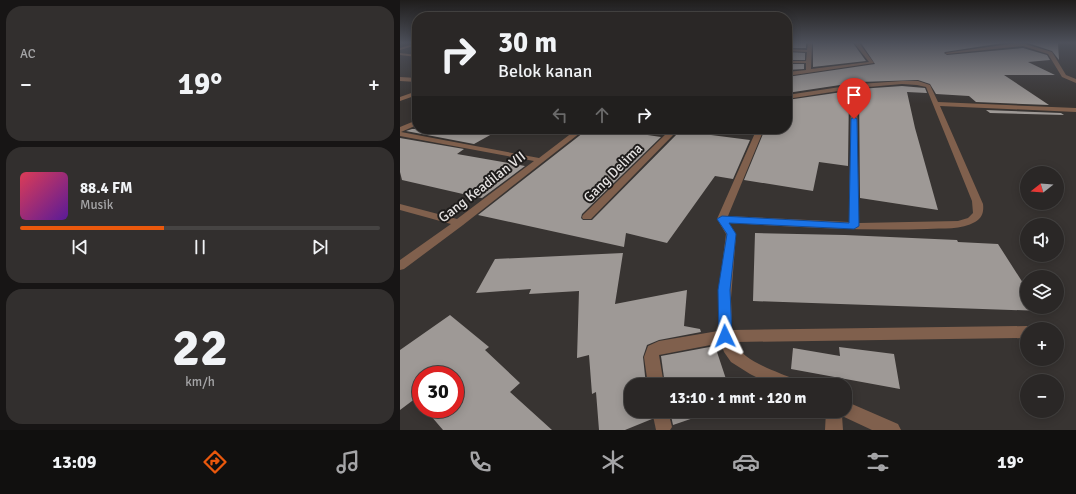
<!DOCTYPE html>
<html lang="id">
<head>
<meta charset="utf-8">
<style>
  body { margin:0; font-family:Signika,sans-serif; background:#322f2e; color:#f1f3f6; height:100vh; display:flex; flex-direction:column; font-size:15px; white-space:nowrap }
  * { box-sizing:border-box; margin:0 }
  p { font-size:13px; color:#a5a5a7 }
  .icon { flex:none; width:22px; height:22px; fill:none; stroke:currentColor; stroke-width:2; stroke-linecap:round; stroke-linejoin:round }
  .map { position:relative; flex:1; overflow:hidden }
  .panel { display:flex; flex-direction:column; gap:6px; padding:6px; background:#171515; width:400px }
  .panel>* { flex:none }
  .hud { position:absolute; left:12px; top:12px; width:380px; height:122px; border-radius:16px; box-shadow:0 2px 10px #0003,0 0 0 1px #464443; background:#2a2726; color:#f1f3f6; overflow:hidden }
  .needle { width:26px; rotate:253deg }
  .fabs { position:absolute; left:620px; top:166px; display:grid; gap:8px }
  .fabs a { display:grid; place-items:center; width:44px; height:44px; border-radius:50%; background:#2a2726; box-shadow:0 2px 10px #0003,0 0 0 1px #464443; font-size:20px }
  .speed { position:absolute; left:12px; top:366px; display:flex; gap:8px; font-size:20px; font-weight:700; text-align:center }
  .speed>* { display:grid; place-content:center; width:52px; height:52px; border-radius:50%; background:#2a2726; box-shadow:0 2px 10px #0003,0 0 0 1px #464443; line-height:1 }
  .speed .limit { border:6px solid #d22; background:#fff; color:#111 }
  .pin { position:absolute; display:grid; place-items:center; width:34px; height:34px; color:#fff; margin:-41px -17px; border-radius:50% 50% 50% 0; rotate:-45deg; box-shadow:0 0 4px #0007 }
  .pin .icon { rotate:45deg }
  .me { position:absolute; width:44px; margin:-22px; rotate:358deg; stroke-linejoin:round; filter:drop-shadow(0 0 3px #0008) }
  .turn { display:flex; align-items:center; gap:14px; height:84px; padding:0 20px; font-size:18px }
  .turn .icon { width:52px; height:52px; stroke-width:2.5 }
  .turn b { display:block; font-size:28px; line-height:34px }
  .lanes { display:flex; align-items:center; height:38px; padding:0 20px; background:#0003; justify-content:center; gap:20px; direction:ltr }
  .lanes .off { opacity:.35 }
  .big { font-size:30px; font-weight:800; line-height:1.1 }
  .panel .widget { flex:1; display:flex; flex-direction:column; justify-content:center; gap:6px; min-width:0; padding:0 14px; border-radius:16px; background:#322f2e }
  .panel .dial { align-items:center; gap:0 }
  .dial b { font-size:52px; line-height:1 }
  .song { display:flex; align-items:center; gap:12px }
  .cover { width:48px; height:48px; border-radius:6px; background:linear-gradient(135deg,hsl(350 70% 55%),hsl(270 70% 35%)) }
  .played { height:4px; border-radius:2px; background:linear-gradient(90deg,#ea580c 40%,#464443 40%) }
  .keys { display:flex; justify-content:space-around; direction:ltr }
  .heat { display:flex; justify-content:space-between; align-items:center; font-size:22px; direction:ltr }
  .trip { position:absolute; left:224px; top:378px; width:228px; height:40px; border-radius:16px; background:#2a2726; box-shadow:0 2px 10px #0003,0 0 0 1px #464443; font-weight:800; line-height:40px; text-align:center }
  .menu { display:flex; height:64px; justify-content:space-around; align-items:center; background:#11100f; color:#a5a5a7 }
  .menu .icon { width:28px; height:28px }
  .menu .active { color:#ea580c }
  .menu b { font-size:18px; color:#f1f3f6 }
  main { display:flex; flex:1; min-height:0 }
  .map>svg:first-child { display:block }
  .building { fill:#9e9996 }
  .lines { fill:none; stroke-linecap:round; stroke-linejoin:round }
  .minor { fill:#80604d; fill-rule:evenodd }
  .route { fill:#1a73e8; stroke:#114b97 }
  .labels { text-anchor:middle; dominant-baseline:central; stroke-width:4; stroke-linejoin:round; paint-order:stroke }
  .street-label { font-size:14px; fill:#e6e3e2; stroke:#1e1c1b }
</style>
</head>
<body>
<main>
<section class="panel">
<div class="widget"><p>AC</p>
<div class="heat"><a>−</a><b class="big">19°</b><a>+</a></div>
</div>
<div class="widget">
<div class="song"><i class="cover"></i><div><b>88.4 FM</b><p>Musik</p></div></div>
<div class="played"></div>
<div class="keys"><svg class="icon" aria-label="previous" viewBox="0 0 24 24"><path d="M18 5L8 12l10 7zM5 5v14"/></svg><svg class="icon" aria-label="pause" viewBox="0 0 24 24"><path d="M8 5v14M16 5v14"/></svg><svg class="icon" aria-label="next" viewBox="0 0 24 24"><path d="M6 5l10 7-10 7zM19 5v14"/></svg></div>
</div>
<div class="widget dial"><b>22</b><p>km/h</p></div>
</section>
<div class="map">
<svg width="676" height="430" viewBox="0 0 676 430">
  <rect width="100%" height="100%" fill="#383432"/>
  <g class="building">
    <rect x="387" y="43" width="19" height="5"/>
    <path d="M413 43H453L466 61 413 67Z"/>
    <path d="M461 43H603L545 52 544 53 547 55 623 48 647 55 650 60 628 62 655 75H604L649 105 576 102 569 96 536 94 530 84 518 80 460 82 387 93V77L475 64Z"/>
    <path d="M628 43H658L659 60 652 51Z"/>
    <path d="M387 52 405 53V60H387Z"/>
    <path d="M387 64H404V69L387 70Z"/>
    <path d="M502 86 525 88 527 93 507 92 515 128 538 210 460 198 459 89Z"/>
    <path d="M449 91 448 166 419 162 413 191 344 180 365 129H387V100Z"/>
    <path d="M586 110 661 113 664 115 590 113Z"/>
    <path d="M12 129H101L74 144 6 131Z"/>
    <path d="M188 129H207L261 137 182 214 181 218 183 220H192L280 131 350 140 333 179 315 176 267 243 226 233 224 247 78 215Z"/>
    <path d="M0 138 64 149 57 154 125 166 82 198 76 197 2 180 0 172Z"/>
    <path d="M355 233 445 235 557 240 558 242 598 244 623 283 627 284V307H641L643 311 353 301Z"/>
    <path d="M223 253 215 304 287 290 284 326 300 329 301 332 259 340 247 345 243 357 246 385H231V411H251L252 419 225 430H199L196 392 192 394 189 355 177 358 179 291 129 294 131 289 76 293 95 259Z"/>
    <path d="M50 315 89 347 85 350 120 383 110 392 152 430H43L25 409H55V375H21V404L16 398 0 410V350Z"/>
    <path d="M315 346 328 385H265L261 356Z"/>
    <path d="M439 347 494 354 500 389 391 369 393 348 440 356Z"/>
    <path d="M270 411H314L273 425Z"/>
  </g>
  <g class="lines">
    <g class="minor">
      <path d="M17 43V45L0 50V48Z"/>
      <path d="M408 43H412L411 69 469 62 454 43H459L474 63 387 76V72L406 70V63H387V61H406L407 52 387 51V49L407 50Z"/>
      <path d="M617 43 625 44 652 52 666 75 676 79V83L662 77 648 54 623 46 547 54 545 53Z"/>
      <path d="M0 53 17 55V57L0 55Z"/>
      <path d="M0 77 17 78V82L0 81Z"/>
      <path d="M502 81H518L530 85 538 102 676 108V112L540 106 583 204C584 212 582 218 575 222 562 230 542 228 527 229 461 231 395 227 329 223L336 234 331 298 332 330 627 326 633 329H627V338L335 342C341 361 378 372 396 380L398 385H372L350 374 331 362 324 352 321 343 259 355 264 385H248L244 357 248 346 259 341 318 331V298L326 234 317 219 355 133 336 131 332 129H364L328 216 449 222 451 89 387 99V95L460 84ZM502 84 517 85 526 87 572 201 573 213 568 218 558 221 459 223 457 88Z"/>
      <path d="M17 91V95L0 101V97Z"/>
      <path d="M17 120V125L1 132 139 158 177 129H185L63 225 4 269 0 270V260L51 224 0 210V204L57 219 134 161 0 136V127Z"/>
      <path d="M271 129H279L191 219H183L182 217 183 215Z"/>
      <path d="M445 401 498 424 501 430H472L442 416 443 430H425L426 411H445Z"/>
      <path d="M252 411H268L272 427 270 430H256Z"/>
    </g>
  </g>
  <linearGradient id="sky" x2="0" y2="1"><stop stop-color="#1f1d1c"/><stop offset="0.41" stop-color="#4d505a"/><stop offset="1" stop-color="#4d505a" stop-opacity="0"/></linearGradient>
  <rect width="676" height="104" fill="url(#sky)"/>
  <path class="route" d="M454 117 457 119 459 226 454 229 329 223 336 234 330 290 332 336 330 340 325 342 321 340 319 336 318 290 327 234 317 219 322 216 449 223 451 119Z"/>
  <g class="labels">
    <g class="street-label">
      <text transform="translate(213 173) rotate(-45)">Gang Delima</text>
      <text transform="translate(82 187) rotate(-38)">Gang Keadilan VII</text>
    </g>
  </g>
</svg>
<div class="fabs">
<a><svg class="needle" viewBox="-14 -14 28 28"><path d="M0-13l5 13h-10z" fill="#e53935"/><path d="M0 13l5-13h-10z" fill="#a5a5a7"/></svg></a>
<a><svg class="icon" aria-label="sound" viewBox="0 0 24 24"><path d="M4 9h4l5-4v14l-5-4H4zM17 9q2 3 0 6"/></svg></a>
<a><svg class="icon" aria-label="layers" viewBox="0 0 24 24"><path d="M12 4l9 5-9 5-9-5zM3 14l9 5 9-5"/></svg></a>
<a>+</a>
<a>−</a>
</div>
<div class="speed"><div class="limit">30</div></div>
<div class="pin" style="left:454px;top:119px;background:#d93025"><svg class="icon" aria-label="arrive" viewBox="0 0 24 24"><path d="M6 21V4h12l-3 4 3 4H6"/></svg></div>
<svg class="me" style="left:325px;top:336px" viewBox="-20 -20 40 40"><path d="M0-17L14 15 0 8-14 15z" fill="#1a73e8" stroke="#fff" stroke-width="4"/></svg>
<div class="trip">13:10 · 1 mnt · 120 m</div>
<div class="hud">
<div class="turn"><svg class="icon" aria-label="right" viewBox="0 0 24 24"><path d="M7 20v-9h11M14 6l5 5-5 5"/></svg><div><b>30 m</b>Belok kanan</div></div>
<div class="lanes"><svg class="icon off" aria-label="left" viewBox="0 0 24 24"><path d="M17 20v-9H6M10 6l-5 5 5 5"/></svg><svg class="icon off" aria-label="ahead" viewBox="0 0 24 24"><path d="M12 20V5M6 11l6-6 6 6"/></svg><svg class="icon" aria-label="right" viewBox="0 0 24 24"><path d="M7 20v-9h11M14 6l5 5-5 5"/></svg></div>
</div>
</div>
</main>
<nav class="menu">
<b>13:09</b>
<svg class="icon active" aria-label="directions" viewBox="0 0 24 24"><path d="M12 3l9 9-9 9-9-9zM9 14v-3h6M13 9l2 2-2 2"/></svg>
<svg class="icon" aria-label="music" viewBox="0 0 24 24"><path d="M9 18V5l10-2v13"/><circle cx="6" cy="18" r="3"/><circle cx="16" cy="16" r="3"/></svg>
<svg class="icon" aria-label="phone" viewBox="0 0 24 24"><path d="M5 4h4l2 5-3 2q2 4 5 5l2-3 5 2v4C11 20 4 13 5 4z"/></svg>
<svg class="icon" aria-label="climate" viewBox="0 0 24 24"><path d="M12 3v18M4 7l16 10M4 17L20 7"/></svg>
<svg class="icon" aria-label="car" viewBox="0 0 24 24"><path d="M5 17H2v-5l4-1 3-4h7l3 4 3 1v5h-3M9 17h6M6 11h13"/><circle cx="7" cy="17" r="2"/><circle cx="17" cy="17" r="2"/></svg>
<svg class="icon" aria-label="filters" viewBox="0 0 24 24"><path d="M4 7h16M4 17h16"/><circle cx="9" cy="7" r="2"/><circle cx="15" cy="17" r="2"/></svg>
<b>19°</b>
</nav>
</body>
</html>
